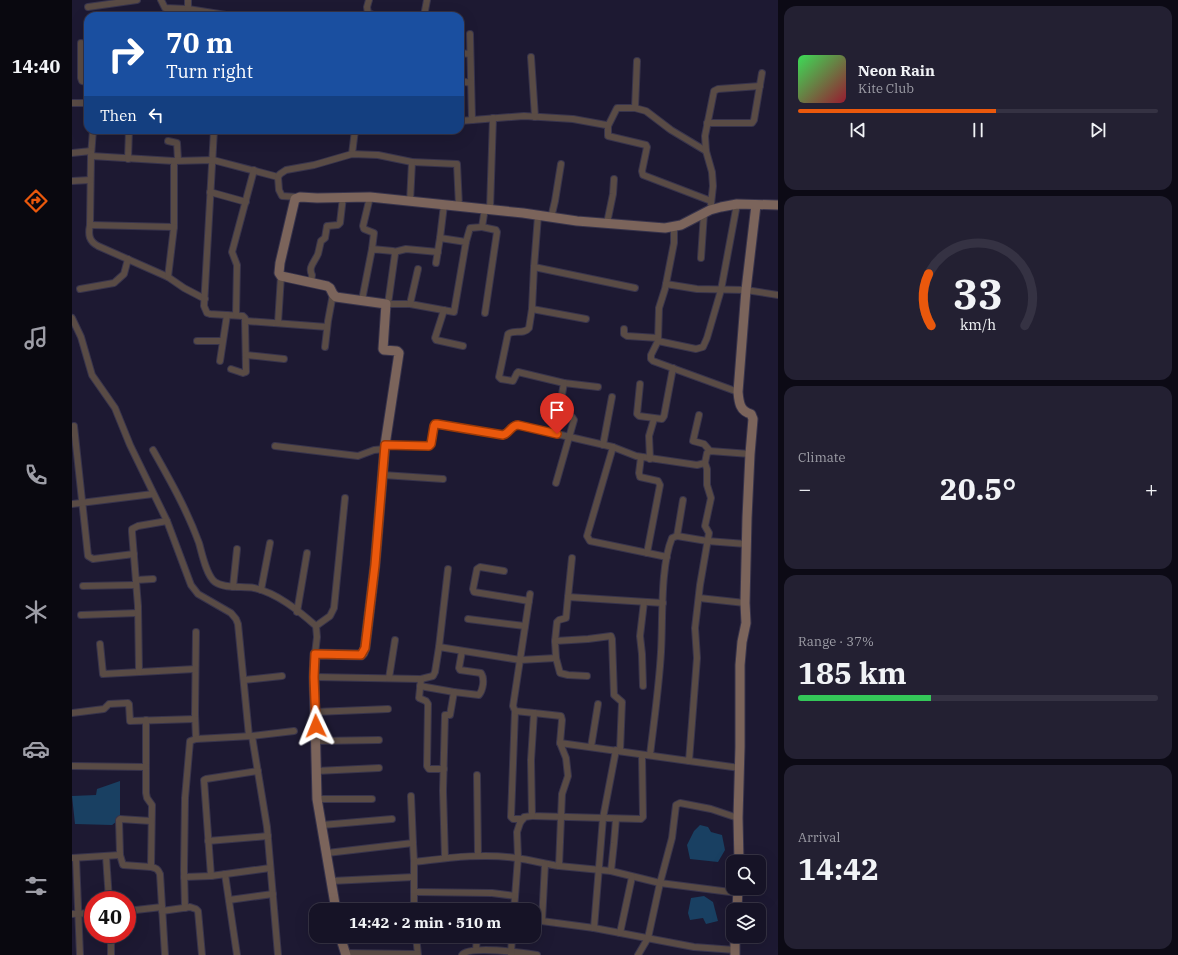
<!DOCTYPE html>
<html lang="en">
<head>
<meta charset="utf-8">
<style>
  body { margin:0; font-family:"IBM Plex Serif",serif; background:#232032; color:#f1f3f6; height:100vh; display:flex; flex-direction:column; font-size:15px; white-space:nowrap }
  * { box-sizing:border-box; margin:0 }
  p { font-size:13px; color:#9e9ea7 }
  .icon { flex:none; width:22px; height:22px; fill:none; stroke:currentColor; stroke-width:2; stroke-linecap:round; stroke-linejoin:round }
  .map { position:relative; flex:1; overflow:hidden }
  .drawer { display:flex; flex-direction:column; gap:6px; padding:6px; background:#0c0a15; width:400px }
  .drawer>* { flex:none }
  .top-card { position:absolute; left:12px; top:12px; width:380px; height:122px; border-radius:12px; box-shadow:0 4px 16px #0002,0 0 0 1px #353243; background:#1a4fa0; color:#fff; overflow:hidden }
  .buttons { position:absolute; left:654px; top:855px; display:grid; gap:8px }
  .buttons a { display:grid; place-items:center; width:40px; height:40px; border-radius:8px; background:#161326; box-shadow:0 4px 16px #0002,0 0 0 1px #353243; font-size:20px }
  .speed { position:absolute; left:12px; top:891px; display:flex; gap:8px; font-size:20px; font-weight:700; text-align:center }
  .speed>* { display:grid; place-content:center; width:52px; height:52px; border-radius:50%; background:#161326; box-shadow:0 4px 16px #0002,0 0 0 1px #353243; line-height:1 }
  .speed .limit { border:6px solid #d22; background:#fff; color:#111 }
  .pin { position:absolute; display:grid; place-items:center; width:34px; height:34px; color:#fff; margin:-41px -17px; border-radius:50% 50% 50% 0; rotate:-45deg; box-shadow:0 0 4px #0007 }
  .pin .icon { rotate:45deg }
  .me { position:absolute; width:44px; margin:-22px; rotate:358deg; stroke-linejoin:round; filter:drop-shadow(0 0 3px #0008) }
  .turn { display:flex; align-items:center; gap:14px; height:84px; padding:0 16px; font-size:18px }
  .turn .icon { width:52px; height:52px; stroke-width:2.5 }
  .turn b { display:block; font-size:28px; line-height:34px }
  .then { display:flex; align-items:center; height:38px; padding:0 16px; background:#0003; gap:8px; font-size:15px }
  .big { font-size:30px; font-weight:700; line-height:1.1 }
  .drawer .tile { flex:1; display:flex; flex-direction:column; justify-content:center; gap:6px; min-width:0; padding:0 14px; border-radius:12px; background:#232032 }
  .drawer .dial { align-items:center; gap:0 }
  .dial svg { height:104px; overflow:visible; fill:none; stroke:#353243; stroke-width:7; stroke-linecap:round; text-anchor:middle }
  .dial text { fill:#f1f3f6; stroke:none }
  .song { display:flex; align-items:center; gap:12px }
  .cover { width:48px; height:48px; border-radius:6px; background:linear-gradient(135deg,hsl(130 70% 55%),hsl(350 70% 35%)) }
  .played { height:4px; border-radius:2px; background:linear-gradient(90deg,#ea580c 55%,#353243 55%) }
  .keys { display:flex; justify-content:space-around; direction:ltr }
  .heat { display:flex; justify-content:space-between; align-items:center; font-size:22px; direction:ltr }
  .charge { height:6px; border-radius:3px; background:linear-gradient(90deg,#34c759 37%,#353243 0) }
  .trip { position:absolute; left:237px; top:903px; width:232px; height:40px; border-radius:12px; background:#161326; box-shadow:0 4px 16px #0002,0 0 0 1px #353243; font-weight:700; line-height:40px; text-align:center }
  main { display:flex; flex:1; min-height:0 }
  .tab-bar { display:flex; flex-direction:column; width:72px; justify-content:space-around; align-items:center; background:#09080f; color:#9e9ea7 }
  .tab-bar .icon { width:28px; height:28px }
  .tab-bar .current { color:#ea580c }
  .tab-bar b { font-size:18px; color:#f1f3f6 }
  .map>svg:first-child { display:block }
  .water { fill:#194062 }
  .lines { fill:none; stroke-linecap:round; stroke-linejoin:round }
  .street-casing { stroke:#38344c; stroke-width:8 }
  .secondary-casing { stroke:#38344c; stroke-width:11 }
  .street { stroke:#594b45; stroke-width:6 }
  .secondary { stroke:#7b645b; stroke-width:9 }
  .route-casing { stroke:#983908; stroke-width:10 }
  .route { stroke:#ea580c; stroke-width:7 }
</style>
</head>
<body>
<main>
<nav class="tab-bar">
<b>14:40</b>
<svg class="icon current" aria-label="directions" viewBox="0 0 24 24"><path d="M12 3l9 9-9 9-9-9zM9 14v-3h6M13 9l2 2-2 2"/></svg>
<svg class="icon" aria-label="music" viewBox="0 0 24 24"><path d="M9 18V5l10-2v13"/><circle cx="6" cy="18" r="3"/><circle cx="16" cy="16" r="3"/></svg>
<svg class="icon" aria-label="phone" viewBox="0 0 24 24"><path d="M5 4h4l2 5-3 2q2 4 5 5l2-3 5 2v4C11 20 4 13 5 4z"/></svg>
<svg class="icon" aria-label="climate" viewBox="0 0 24 24"><path d="M12 3v18M4 7l16 10M4 17L20 7"/></svg>
<svg class="icon" aria-label="car" viewBox="0 0 24 24"><path d="M5 17H2v-5l4-1 3-4h7l3 4 3 1v5h-3M9 17h6M6 11h13"/><circle cx="7" cy="17" r="2"/><circle cx="17" cy="17" r="2"/></svg>
<svg class="icon" aria-label="filters" viewBox="0 0 24 24"><path d="M4 7h16M4 17h16"/><circle cx="9" cy="7" r="2"/><circle cx="15" cy="17" r="2"/></svg>
</nav>
<div class="map">
<svg width="706" height="955" viewBox="0 0 706 955">
  <rect width="100%" height="100%" fill="#1d1932"/>
  <g class="water">
    <path d="M48 781V819L40 825 3 824 0 796 24 795 25 789Z"/>
    <path d="M628 825 636 827 639 832 650 835 653 850 646 862 618 859 615 845 622 831Z"/>
    <path d="M632 896 641 902 646 921 634 924 631 918 618 920 616 913 619 898Z"/>
  </g>
  <g class="lines">
    <g class="street-casing">
      <g id="street">
        <path d="M89 0 93 8 116 9 160 16"/>
        <path d="M116 0V9"/>
        <path d="M297 0 295 7 296 13 304 16"/>
        <path d="M16 7 65 0"/>
        <path d="M352 16 355 0"/>
        <path d="M398 34 400 120"/>
        <path d="M9 43V78L10 81 16 82"/>
        <path d="M388 53 398 54"/>
        <path d="M459 57 463 117"/>
        <path d="M388 81 399 83"/>
        <path d="M0 103H16"/>
        <path d="M563 108 574 111 599 130 634 151"/>
        <path d="M388 121 452 116 501 119 534 125 536 126V136L574 145 575 147 570 171 571 175 639 201"/>
        <path d="M635 123H680L682 120 690 73"/>
        <path d="M536 126 545 108H563L565 61"/>
        <path d="M21 130 19 156 18 225C16 235 17 241 26 246L96 277 112 288 133 299"/>
        <path d="M142 130 132 306 135 313 138 314 171 316 173 318 174 372 171 373 159 369"/>
        <path d="M96 141 105 143 106 160"/>
        <path d="M0 153 19 151"/>
        <path d="M280 154 283 130"/>
        <path d="M19 156 102 161V227L96 277"/>
        <path d="M56 159 57 130"/>
        <path d="M102 161 141 160 206 177"/>
        <path d="M340 162 385 164 387 206"/>
        <path d="M0 181 18 180"/>
        <path d="M138 192 174 202"/>
        <path d="M225 197 210 196 207 190 206 177 208 174 214 170 242 165 280 154 306 155 340 162 338 202"/>
        <path d="M298 197 291 226 292 229 302 233 300 249"/>
        <path d="M639 204 641 186 640 172 634 151 633 136 642 91 646 89 688 86"/>
        <path d="M418 209 421 118"/>
        <path d="M479 218 483 201 489 164"/>
        <path d="M535 223 541 194 542 179"/>
        <path d="M18 225 102 227"/>
        <path d="M410 227 424 230 425 232 413 313"/>
        <path d="M602 228V243L593 289 587 308 586 341 579 355V359L581 361 666 392"/>
        <path d="M394 242 398 228 410 227 413 208"/>
        <path d="M322 252 334 249 366 252"/>
        <path d="M629 258 632 213"/>
        <path d="M364 263 368 238"/>
        <path d="M462 267 466 216"/>
        <path d="M239 282 240 275C236 267 242 263 246 254 247 250 248 245 249 241L253 238 255 226 266 225 268 223 271 197"/>
        <path d="M594 284 625 289 674 290 706 295"/>
        <path d="M8 289 42 283 52 274 56 259"/>
        <path d="M290 300 300 249 321 251 323 254 316 304"/>
        <path d="M314 304H338L382 312 394 242 368 238 372 205"/>
        <path d="M338 304 346 269"/>
        <path d="M460 309 514 319"/>
        <path d="M372 310 363 338 364 340 391 346"/>
        <path d="M164 315 165 265 160 252 182 170"/>
        <path d="M0 318 9 337 20 375 43 408 58 445 95 521 119 585 126 594 159 613 164 619 166 624 177 736"/>
        <path d="M174 321 255 327"/>
        <path d="M206 323 209 276"/>
        <path d="M552 329V334L555 336 586 338"/>
        <path d="M125 341H150"/>
        <path d="M586 341 624 349 631 347 635 338 649 290 665 204"/>
        <path d="M253 347 256 321 261 294"/>
        <path d="M174 355 212 359"/>
        <path d="M148 361 155 315"/>
        <path d="M492 383 526 387"/>
        <path d="M568 384 565 414 567 416 590 419 592 416 601 368"/>
        <path d="M627 415 621 441 632 444 638 451"/>
        <path d="M2 426 16 556 21 559 62 554"/>
        <path d="M313 445 357 446 359 444 362 426 363 424H365L431 435C438 433 439 425 446 425L541 447 564 456 625 465 633 463 635 453 638 451 678 454"/>
        <path d="M531 445 540 397"/>
        <path d="M203 446 286 456 302 450 313 449"/>
        <path d="M541 447 515 536 518 541 595 557"/>
        <path d="M81 450C98 480 115 510 127 543 130 553 134 575 143 582 153 589 170 586 182 588 205 593 227 611 244 626L245 637 243 654"/>
        <path d="M569 457 567 473 568 477 586 481 588 485 575 553"/>
        <path d="M578 459 577 436 582 419"/>
        <path d="M311 475 371 479"/>
        <path d="M484 483 502 420 500 417 489 414 487 411 492 383 446 372 445 373 441 381 429 379 427 377 436 334C442 329 452 335 457 328L460 309 462 267 563 288"/>
        <path d="M0 504 81 494"/>
        <path d="M605 536 611 500"/>
        <path d="M432 571 408 567 405 569 401 589 402 592 457 601"/>
        <path d="M64 580 81 579"/>
        <path d="M11 586 64 585"/>
        <path d="M161 587 165 549"/>
        <path d="M189 590 198 543"/>
        <path d="M496 597 500 558"/>
        <path d="M627 598 673 603"/>
        <path d="M225 612 235 553"/>
        <path d="M9 615 66 613"/>
        <path d="M396 619 453 626"/>
        <path d="M244 626 258 616 262 608 273 498"/>
        <path d="M124 632 123 714 124 739"/>
        <path d="M483 641 485 622 487 620 494 618 496 597 591 603"/>
        <path d="M28 644 31 674 123 669"/>
        <path d="M367 647 376 569"/>
        <path d="M484 658 488 673 496 675 515 676"/>
        <path d="M67 672 66 606 60 532V529L66 526 95 521"/>
        <path d="M242 677 349 679 361 676 363 672 367 647 448 660 458 594"/>
        <path d="M317 678 323 640"/>
        <path d="M349 679 347 698 354 701 356 704 355 766 357 769H372"/>
        <path d="M172 680 210 676"/>
        <path d="M348 686 382 692"/>
        <path d="M571 686 570 654 568 636 572 602"/>
        <path d="M443 711 439 817 441 819H451"/>
        <path d="M243 712 316 709"/>
        <path d="M0 713 32 709 37 704 56 703 57 704 58 721 123 719"/>
        <path d="M462 713 489 716 490 720 488 743"/>
        <path d="M74 720V793L75 798 80 805 79 867"/>
        <path d="M180 736 195 827 206 955"/>
        <path d="M244 741 307 740"/>
        <path d="M519 747 526 704"/>
        <path d="M548 751 550 702 542 695 540 639 539 636 516 639 483 641 484 658 448 660 441 706 443 711 462 713 459 760 460 816 569 819 571 817 570 755"/>
        <path d="M578 755C582 721 587 687 589 652 591 620 588 567 600 538L605 536 635 541 674 544"/>
        <path d="M617 761 668 768"/>
        <path d="M0 766 74 767"/>
        <path d="M244 771 307 768"/>
        <path d="M405 775 406 856"/>
        <path d="M245 799H300"/>
        <path d="M79 821 48 819 47 820 48 855 51 865 79 867C84 868 86 869 88 874L93 955"/>
        <path d="M250 825 320 819"/>
        <path d="M136 841 196 836"/>
        <path d="M341 843 342 862C376 858 411 853 444 858 459 860 473 864 487 866L490 794 496 776 494 758 488 743 617 761 625 658 623 628 628 585 637 533 633 526 639 498 635 485V469L633 463"/>
        <path d="M255 853 341 843 339 796"/>
        <path d="M34 856 37 900"/>
        <path d="M0 858 48 855"/>
        <path d="M4 858 8 955"/>
        <path d="M373 858 371 791 373 715H378L382 692 407 695C411 690 413 679 409 673L388 670 387 668 390 651"/>
        <path d="M487 866 539 871 588 883 666 893"/>
        <path d="M539 871 542 843 544 819"/>
        <path d="M153 874 165 955"/>
        <path d="M139 876 132 780 134 779 186 771"/>
        <path d="M112 877 139 876 198 868"/>
        <path d="M259 881 342 877"/>
        <path d="M343 892 420 893 443 896"/>
        <path d="M157 900 201 894"/>
        <path d="M113 908 112 870 113 798 118 741 124 739 180 736 222 731"/>
        <path d="M342 910V862"/>
        <path d="M442 910 446 858 445 832 448 823 452 817 460 816"/>
        <path d="M55 911 90 907"/>
        <path d="M90 911 118 907 124 909 126 911 130 955"/>
        <path d="M0 914 21 913"/>
        <path d="M462 920 522 928 622 947 663 950"/>
        <path d="M470 921 473 864"/>
        <path d="M522 928 531 818 544 750"/>
        <path d="M548 933 560 877"/>
        <path d="M39 934V955"/>
        <path d="M344 936 346 955"/>
        <path d="M404 950 405 936"/>
        <path d="M273 953 345 954"/>
        <path d="M390 955C397 945 452 953 465 955"/>
        <path d="M439 955 440 936"/>
        <path d="M566 955 576 938 588 883 600 838 604 805 608 803 639 809 666 818"/>
      </g>
    </g>
    <g class="secondary-casing">
      <g id="secondary">
        <path d="M667 862 666 818 668 747V665L670 642 674 623 673 603 675 518 678 454 681 419 679 414C668 411 667 403 666 392L674 290 684 205"/>
        <path d="M264 910 245 799 242 677 243 654 289 655 291 653 293 648 303 565 313 445 327 353 325 351 312 350 311 349 314 304 264 297 261 294 258 288 255 286 209 276 207 273 208 263 223 199 228 197 245 198 298 197 451 213 505 221 593 228 609 225 638 210 649 207 665 204 706 205"/>
        <path d="M665 910 666 888"/>
        <path d="M268 936 274 955"/>
        <path d="M663 955V936"/>
      </g>
    </g>
    <use href="#street" class="street"/>
    <use href="#secondary" class="secondary"/>
  </g>
  <g class="lines">
    <g class="route-casing">
      <path id="route" d="M244 726 242 677 243 654 289 655 293 648 303 565 313 445 357 446 359 444 362 426 363 424H365L431 435C438 433 439 425 446 425L485 434"/>
    </g>
    <use href="#route" class="route"/>
  </g>
</svg>
<div class="buttons">
<a><svg class="icon" aria-label="search" viewBox="0 0 24 24"><circle cx="10" cy="10" r="6"/><path d="M15 15l6 6"/></svg></a>
<a><svg class="icon" aria-label="layers" viewBox="0 0 24 24"><path d="M12 4l9 5-9 5-9-5zM3 14l9 5 9-5"/></svg></a>
</div>
<div class="speed"><div class="limit">40</div></div>
<div class="pin" style="left:485px;top:434px;background:#d93025"><svg class="icon" aria-label="arrive" viewBox="0 0 24 24"><path d="M6 21V4h12l-3 4 3 4H6"/></svg></div>
<svg class="me" style="left:244px;top:726px" viewBox="-20 -20 40 40"><path d="M0-17L14 15 0 8-14 15z" fill="#ea580c" stroke="#fff" stroke-width="4"/></svg>
<div class="trip">14:42 · 2 min · 510 m</div>
<div class="top-card">
<div class="turn"><svg class="icon" aria-label="right" viewBox="0 0 24 24"><path d="M7 20v-9h11M14 6l5 5-5 5"/></svg><div><b>70 m</b>Turn right</div></div>
<div class="then">Then<svg class="icon" aria-label="left" viewBox="0 0 24 24"><path d="M17 20v-9H6M10 6l-5 5 5 5"/></svg></div>
</div>
</div>
<section class="drawer">
<div class="tile">
<div class="song"><i class="cover"></i><div><b>Neon Rain</b><p>Kite Club</p></div></div>
<div class="played"></div>
<div class="keys"><svg class="icon" aria-label="previous" viewBox="0 0 24 24"><path d="M18 5L8 12l10 7zM5 5v14"/></svg><svg class="icon" aria-label="pause" viewBox="0 0 24 24"><path d="M8 5v14M16 5v14"/></svg><svg class="icon" aria-label="next" viewBox="0 0 24 24"><path d="M6 5l10 7-10 7zM19 5v14"/></svg></div>
</div>
<div class="tile dial"><svg viewBox="0 0 100 80">
<path d="M14 69A42 42 0 1 1 86 69"/>
<path d="M14 69A42 42 0 0 1 12 29" stroke="#ea580c"/>
<text x="50" y="56" font-size="32" font-weight="700">33</text>
<text x="50" y="72" font-size="11">km/h</text>
</svg></div>
<div class="tile"><p>Climate</p>
<div class="heat"><a>−</a><b class="big">20.5°</b><a>+</a></div>
</div>
<div class="tile"><p>Range · 37%</p><b class="big">185 km</b><div class="charge"></div></div>
<div class="tile"><p>Arrival</p><b class="big">14:42</b></div>
</section>
</main>
</body>
</html>
